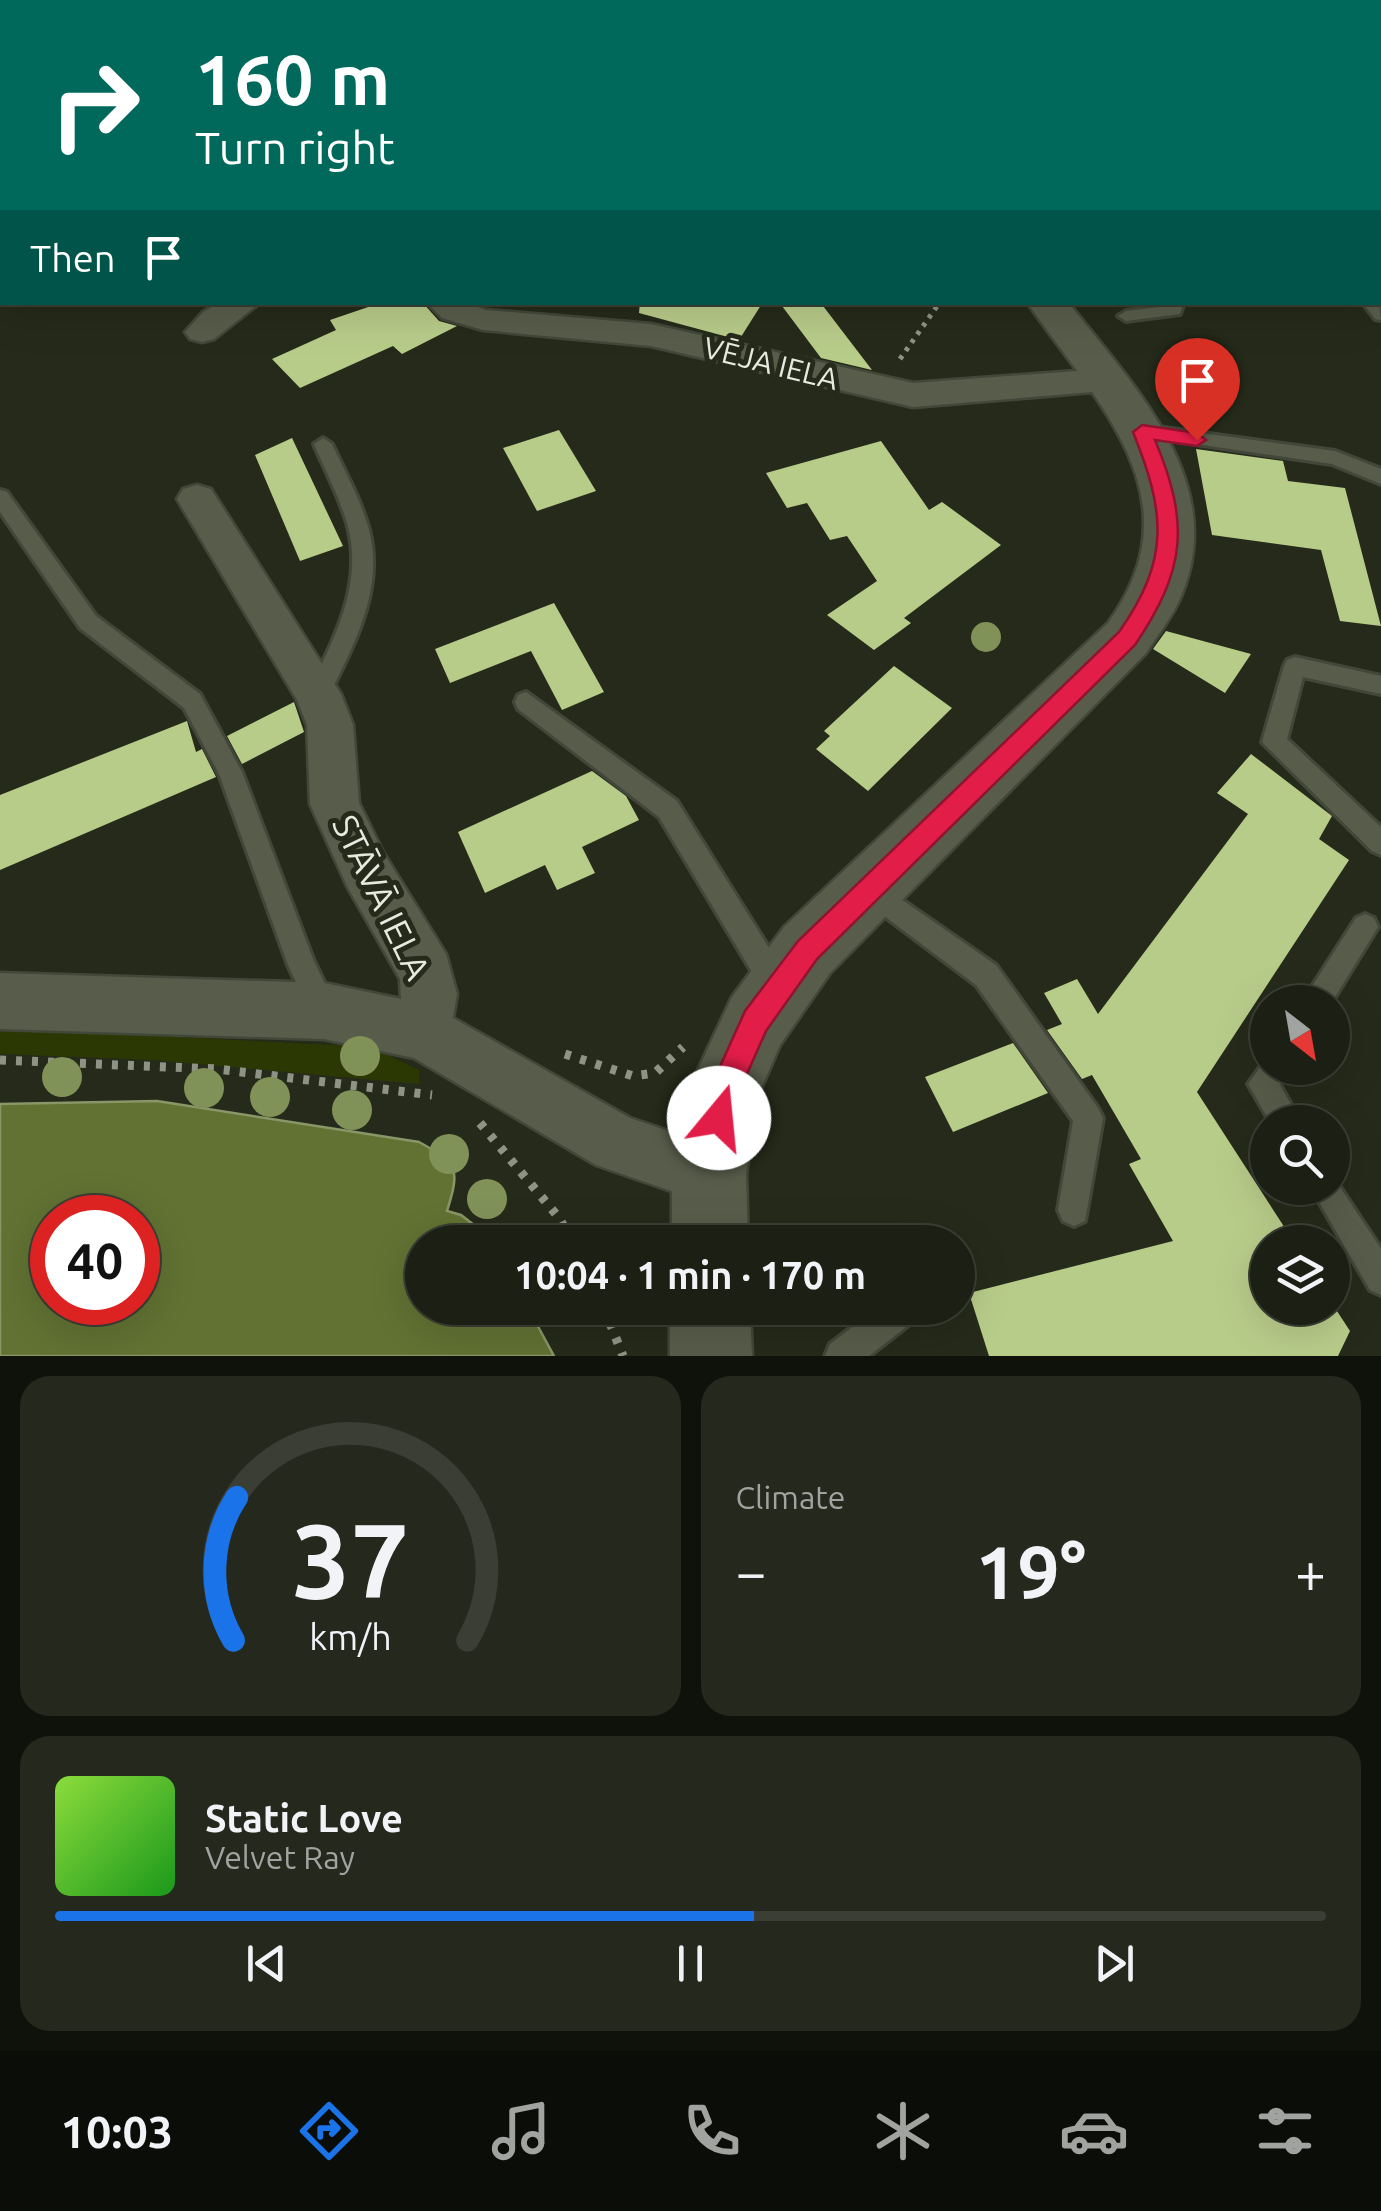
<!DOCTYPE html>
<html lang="en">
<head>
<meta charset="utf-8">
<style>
  body { margin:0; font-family:Ubuntu,sans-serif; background:#25281d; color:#f1f3f6; height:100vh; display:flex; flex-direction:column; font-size:38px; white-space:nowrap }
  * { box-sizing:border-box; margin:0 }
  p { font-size:32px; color:#a0a3a0 }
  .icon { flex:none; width:55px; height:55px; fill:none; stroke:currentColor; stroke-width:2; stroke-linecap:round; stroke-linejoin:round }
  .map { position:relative; height:1356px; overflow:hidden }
  .drawer { display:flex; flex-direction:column; gap:20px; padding:20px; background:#0f120b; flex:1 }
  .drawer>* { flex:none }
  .hud { position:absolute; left:0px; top:0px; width:1382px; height:305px; box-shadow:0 10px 40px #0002,0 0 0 2px #3a3e34; background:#00695c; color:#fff; overflow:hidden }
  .needle { width:65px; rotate:149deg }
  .buttons { position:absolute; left:1250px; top:985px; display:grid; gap:20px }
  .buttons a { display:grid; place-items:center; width:100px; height:100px; border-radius:50%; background:#1c2014; box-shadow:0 10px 40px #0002,0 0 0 2px #3a3e34; font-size:50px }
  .speed { position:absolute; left:30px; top:1195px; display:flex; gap:20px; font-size:50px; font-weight:700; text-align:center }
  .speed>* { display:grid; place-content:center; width:130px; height:130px; border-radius:50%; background:#1c2014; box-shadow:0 10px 40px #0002,0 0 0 2px #3a3e34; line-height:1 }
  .speed .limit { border:15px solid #d22; background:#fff; color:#111 }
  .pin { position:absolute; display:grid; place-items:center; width:85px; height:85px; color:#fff; margin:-102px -42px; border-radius:50% 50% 50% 0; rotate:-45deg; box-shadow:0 0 10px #0007 }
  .pin .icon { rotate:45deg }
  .me { position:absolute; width:110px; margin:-55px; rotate:17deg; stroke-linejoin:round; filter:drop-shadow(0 0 8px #0008) }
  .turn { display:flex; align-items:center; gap:35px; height:210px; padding:0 30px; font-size:45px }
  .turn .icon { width:130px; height:130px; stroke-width:2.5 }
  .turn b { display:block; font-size:70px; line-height:85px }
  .then { display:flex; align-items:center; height:95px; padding:0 30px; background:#0003; gap:20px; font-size:38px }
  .big { font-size:75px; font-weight:700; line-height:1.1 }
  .drawer .widget { flex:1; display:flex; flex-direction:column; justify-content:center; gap:15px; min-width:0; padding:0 35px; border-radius:30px; background:#25281d }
  .drawer .dial { align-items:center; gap:0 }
  .dial svg { height:260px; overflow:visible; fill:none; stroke:#3a3e34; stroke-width:7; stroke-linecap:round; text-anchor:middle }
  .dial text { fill:#f1f3f6; stroke:none }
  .song { display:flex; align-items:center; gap:30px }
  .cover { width:120px; height:120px; border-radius:15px; background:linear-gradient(135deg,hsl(90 70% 55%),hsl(120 70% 35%)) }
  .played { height:10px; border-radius:5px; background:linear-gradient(90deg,#1a73e8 55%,#3a3e34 55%) }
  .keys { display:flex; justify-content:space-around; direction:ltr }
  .heat { display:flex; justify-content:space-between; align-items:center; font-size:55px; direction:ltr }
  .drawer .tiles { flex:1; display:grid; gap:20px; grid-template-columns:1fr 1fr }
  .widget:last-child { grid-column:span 2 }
  .trip { position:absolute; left:405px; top:1225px; width:570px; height:100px; border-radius:50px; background:#1c2014; box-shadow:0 10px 40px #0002,0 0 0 2px #3a3e34; font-weight:700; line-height:100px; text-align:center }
  .tabs { display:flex; height:160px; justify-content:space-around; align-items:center; background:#0b0d08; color:#a0a3a0 }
  .tabs .icon { width:70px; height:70px }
  .tabs .selected { color:#1a73e8 }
  .tabs b { font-size:45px; color:#f1f3f6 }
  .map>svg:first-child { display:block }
  .green { fill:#2c3803 }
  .water { fill:#617233; stroke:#899667; stroke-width:2.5; fill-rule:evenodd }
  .building { fill:#b8cc8a }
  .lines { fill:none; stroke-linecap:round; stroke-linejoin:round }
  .lane-casing { stroke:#424739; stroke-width:6 }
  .street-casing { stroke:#424739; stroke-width:5 }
  .secondary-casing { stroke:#424739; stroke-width:5 }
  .path-far1 { stroke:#8e9385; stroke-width:5; stroke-dasharray:4 6; stroke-linecap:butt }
  .path { stroke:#8e9385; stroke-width:9; stroke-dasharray:6 10; stroke-linecap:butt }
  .lane { fill:#585d4b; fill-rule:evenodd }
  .street { fill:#585d4b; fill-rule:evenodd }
  .secondary { fill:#585d4b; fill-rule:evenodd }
  .tree { fill:#819259 }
  .route { fill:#e11d48; stroke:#92132f; stroke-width:2.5 }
  .labels { text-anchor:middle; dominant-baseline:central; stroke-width:10; stroke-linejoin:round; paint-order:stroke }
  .far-street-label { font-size:30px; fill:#e6eadf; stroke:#252a1a }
  .street-label { font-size:35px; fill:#e6eadf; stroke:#252a1a }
</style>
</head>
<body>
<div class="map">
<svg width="1381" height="1356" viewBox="0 0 1381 1356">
  <rect width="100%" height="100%" fill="#252a1a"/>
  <path class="green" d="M0 1028 371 1047 419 1070V1084L153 1060 0 1054Z"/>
  <path class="water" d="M157 1101 419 1142C457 1163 461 1167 447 1211L461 1215 496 1242H422V1308H528L554 1356H0V1104ZM52 1218H138V1302H52Z"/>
  <g class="building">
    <path d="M383 302H422L439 321 457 326 402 354 393 346 300 388 272 359 336 330 330 320Z"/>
    <path d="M640 302H763L739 340 639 313Z"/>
    <path d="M779 302H820L872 370 821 358Z"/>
    <path d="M559 430 596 491 537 511 503 448Z"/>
    <path d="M292 438 343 546 300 561 255 455Z"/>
    <path d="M881 441 929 510 942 502 1001 545 904 618 911 623 874 650 827 615 877 581 847 536 830 540 807 503 787 508 766 473Z"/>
    <path d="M1196 449 1283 461 1288 481 1345 488 1381 626 1340 621 1321 550 1212 535Z"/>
    <path d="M554 603 604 692 562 710 531 651 450 683 435 649Z"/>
    <path d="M1166 631 1251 654 1225 693 1153 649Z"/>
    <path d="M894 666 952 708 868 791 816 749 830 736 824 731Z"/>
    <path d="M294 702 304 732 242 764 227 736Z"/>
    <path d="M187 721 196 752 202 749 216 777 0 870V795Z"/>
    <path d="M1251 754 1332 816 1319 839 1349 860 1197 1092 1294 1242H1268V1308H1335L1350 1331 1338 1356H989L969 1293 1173 1241 1129 1164 1141 1159 1092 1075 1082 1079 1047 1030 1062 1024 1044 993 1077 979 1098 1014 1248 814 1217 793Z"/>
    <path d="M592 771 626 796 639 820 582 847 595 873 557 890 545 865 485 893 458 832Z"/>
    <path d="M1013 1043 1048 1093 953 1132 925 1077Z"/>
  </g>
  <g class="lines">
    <g class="lane-casing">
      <g id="lane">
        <path d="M428 0H444L446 2H430Z"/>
        <path d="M839 0H851L852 2H841Z"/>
        <rect x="1380" y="167" width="1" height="8"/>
        <rect x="1380" y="227" width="1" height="10"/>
        <path d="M1168 302H1184L1180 314 1126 321 1118 316 1126 311 1167 306Z"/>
        <path d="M1362 302H1379L1381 320 1375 319Z"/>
        <path d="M1142 425 1335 451 1381 469V484L1332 464 1135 435 1133 431Z"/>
        <path d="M323 438 332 444C345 472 361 500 369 530 385 591 352 648 326 701H310L307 694C333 641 365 585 347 523 339 496 325 470 314 444Z"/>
        <path d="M0 490 7 492 96 616 200 694 242 772 313 959 336 1007 332 1017 322 1021 312 1017 288 965 219 774 184 708 80 628 0 512Z"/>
        <path d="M1295 657 1381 676V694L1303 677 1287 739 1381 827V855L1372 851 1262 742 1284 666 1287 660Z"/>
        <path d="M526 692 677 801 784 972 788 982 784 992 774 996 764 992 659 817 518 709 515 702 518 695Z"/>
        <path d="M872 879 996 965 1098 1108 1103 1118 1085 1221 1074 1226 1063 1221 1058 1210 1073 1121 976 985 863 900 859 891 863 882Z"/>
        <path d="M1365 914 1374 918 1378 927 1332 1002H1302L1356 918Z"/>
        <path d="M1268 1056V1068H1288L1280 1085 1301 1122H1270L1248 1084Z"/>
        <path d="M1332 1175 1381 1249V1295L1370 1290 1311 1188H1332Z"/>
        <path d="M877 1308H919L915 1320 869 1356H825L830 1344Z"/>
      </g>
    </g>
    <g class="street-casing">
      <g id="street">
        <path d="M56 0H83L85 2H58Z"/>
        <path d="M398 0H426L428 2H400Z"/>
        <path d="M1139 0H1164L1166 2H1141Z"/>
        <path d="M220 302H261L214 339 202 342 190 339 185 332 203 312Z"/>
        <path d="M426 302H464L486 310 651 324 913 383 1104 369 1117 372 1122 380 1117 388 1104 391 913 407 651 346 483 330 442 318Z"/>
        <path d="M197 485 211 489 341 694 353 725 359 803 383 852 446 954 457 994 453 1018 630 1118 731 1152 739 1174 731 1196 709 1204 596 1165 414 1058 324 1039 0 1029V973L324 983 401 999 400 979 347 886 310 804 307 725 297 700 177 499 183 489Z"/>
      </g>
    </g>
    <g class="secondary-casing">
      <g id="secondary">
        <rect x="931" y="0" width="28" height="2"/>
        <path d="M1027 302H1068C1134 387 1232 484 1179 601 1170 620 1157 636 1146 653L830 973 780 1045 759 1093 746 1174 748 1242H672V1174L688 1091 732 997 784 927 1108 623C1199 497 1097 404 1027 302Z"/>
        <path d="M670 1308H750L752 1356H670Z"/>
      </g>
    </g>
    <path class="path-far1" d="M900 359 940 302"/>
    <g class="path">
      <path d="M565 1054 633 1076 655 1073 683 1047"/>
      <path d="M0 1060 217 1069 432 1095"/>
      <path d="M480 1123 560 1219 571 1242"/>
      <path d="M604 1308 623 1356"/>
    </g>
    <use href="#lane" class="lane"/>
    <use href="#street" class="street"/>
    <use href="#secondary" class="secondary"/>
  </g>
  <g class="tree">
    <circle cx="986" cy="637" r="15"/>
    <circle cx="360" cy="1056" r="20"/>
    <circle cx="62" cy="1077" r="20"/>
    <circle cx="204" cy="1088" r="20"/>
    <circle cx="270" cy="1097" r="20"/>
    <circle cx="352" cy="1110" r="20"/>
    <circle cx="449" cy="1154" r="20"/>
    <circle cx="487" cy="1199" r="20"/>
  </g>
  <path class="route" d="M1142 425 1197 433 1206 440 1197 446 1155 440C1190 524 1186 569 1135 645L817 959 766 1031 739 1092 730 1129 719 1133 708 1129 704 1118 709 1091 745 1011 798 941 1119 632C1171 558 1165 512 1133 432Z"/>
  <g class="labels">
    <g class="far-street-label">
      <text transform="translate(771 363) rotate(14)">VĒJA IELA</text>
    </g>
    <g class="street-label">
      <text transform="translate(382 897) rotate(64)">STĀVĀ IELA</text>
    </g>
  </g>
</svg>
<div class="buttons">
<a><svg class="needle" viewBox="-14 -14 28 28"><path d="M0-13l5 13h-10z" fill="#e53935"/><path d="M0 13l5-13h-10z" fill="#a0a3a0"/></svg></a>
<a><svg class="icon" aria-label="search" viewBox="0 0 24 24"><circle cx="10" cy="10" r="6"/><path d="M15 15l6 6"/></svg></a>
<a><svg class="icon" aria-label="layers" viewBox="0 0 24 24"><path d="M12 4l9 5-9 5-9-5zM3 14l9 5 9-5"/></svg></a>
</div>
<div class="speed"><div class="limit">40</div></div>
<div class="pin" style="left:1197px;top:440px;background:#d93025"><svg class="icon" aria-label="arrive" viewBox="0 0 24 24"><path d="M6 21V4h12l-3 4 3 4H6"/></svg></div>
<svg class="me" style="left:719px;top:1118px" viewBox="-20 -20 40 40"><circle r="19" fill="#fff"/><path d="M0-13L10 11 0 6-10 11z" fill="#e11d48"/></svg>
<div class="trip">10:04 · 1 min · 170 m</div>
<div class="hud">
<div class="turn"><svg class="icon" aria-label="right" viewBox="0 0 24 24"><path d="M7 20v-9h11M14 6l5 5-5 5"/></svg><div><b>160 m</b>Turn right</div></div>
<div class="then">Then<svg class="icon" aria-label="arrive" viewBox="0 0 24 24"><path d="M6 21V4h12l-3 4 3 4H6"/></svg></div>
</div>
</div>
<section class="drawer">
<div class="tiles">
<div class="widget dial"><svg viewBox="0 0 100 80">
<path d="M14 69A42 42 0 1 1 86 69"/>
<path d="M14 69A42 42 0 0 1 15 25" stroke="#1a73e8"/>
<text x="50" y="56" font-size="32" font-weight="700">37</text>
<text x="50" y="72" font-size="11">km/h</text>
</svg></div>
<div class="widget"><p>Climate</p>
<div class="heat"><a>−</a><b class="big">19°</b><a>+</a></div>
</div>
<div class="widget">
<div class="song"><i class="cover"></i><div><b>Static Love</b><p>Velvet Ray</p></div></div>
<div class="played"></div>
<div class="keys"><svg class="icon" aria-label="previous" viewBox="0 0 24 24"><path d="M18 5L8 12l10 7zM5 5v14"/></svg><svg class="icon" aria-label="pause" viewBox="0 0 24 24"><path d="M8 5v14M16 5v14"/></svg><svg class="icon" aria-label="next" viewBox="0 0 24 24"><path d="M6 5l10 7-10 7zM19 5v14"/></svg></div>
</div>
</div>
</section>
<nav class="tabs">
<b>10:03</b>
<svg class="icon selected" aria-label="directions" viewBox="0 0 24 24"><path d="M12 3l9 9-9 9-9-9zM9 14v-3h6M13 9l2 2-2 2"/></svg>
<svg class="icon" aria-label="music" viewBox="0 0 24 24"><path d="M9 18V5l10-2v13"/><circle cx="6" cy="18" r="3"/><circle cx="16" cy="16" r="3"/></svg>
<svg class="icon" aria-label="phone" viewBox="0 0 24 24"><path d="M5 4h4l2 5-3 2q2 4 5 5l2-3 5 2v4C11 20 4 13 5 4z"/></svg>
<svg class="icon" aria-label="climate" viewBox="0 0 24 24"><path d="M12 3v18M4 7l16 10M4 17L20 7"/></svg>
<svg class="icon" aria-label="car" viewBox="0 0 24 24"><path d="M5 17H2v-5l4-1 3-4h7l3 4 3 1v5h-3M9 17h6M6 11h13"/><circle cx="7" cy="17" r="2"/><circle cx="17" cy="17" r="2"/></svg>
<svg class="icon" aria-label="filters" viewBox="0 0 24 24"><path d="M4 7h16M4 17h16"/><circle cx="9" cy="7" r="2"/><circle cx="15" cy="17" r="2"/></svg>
</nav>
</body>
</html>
